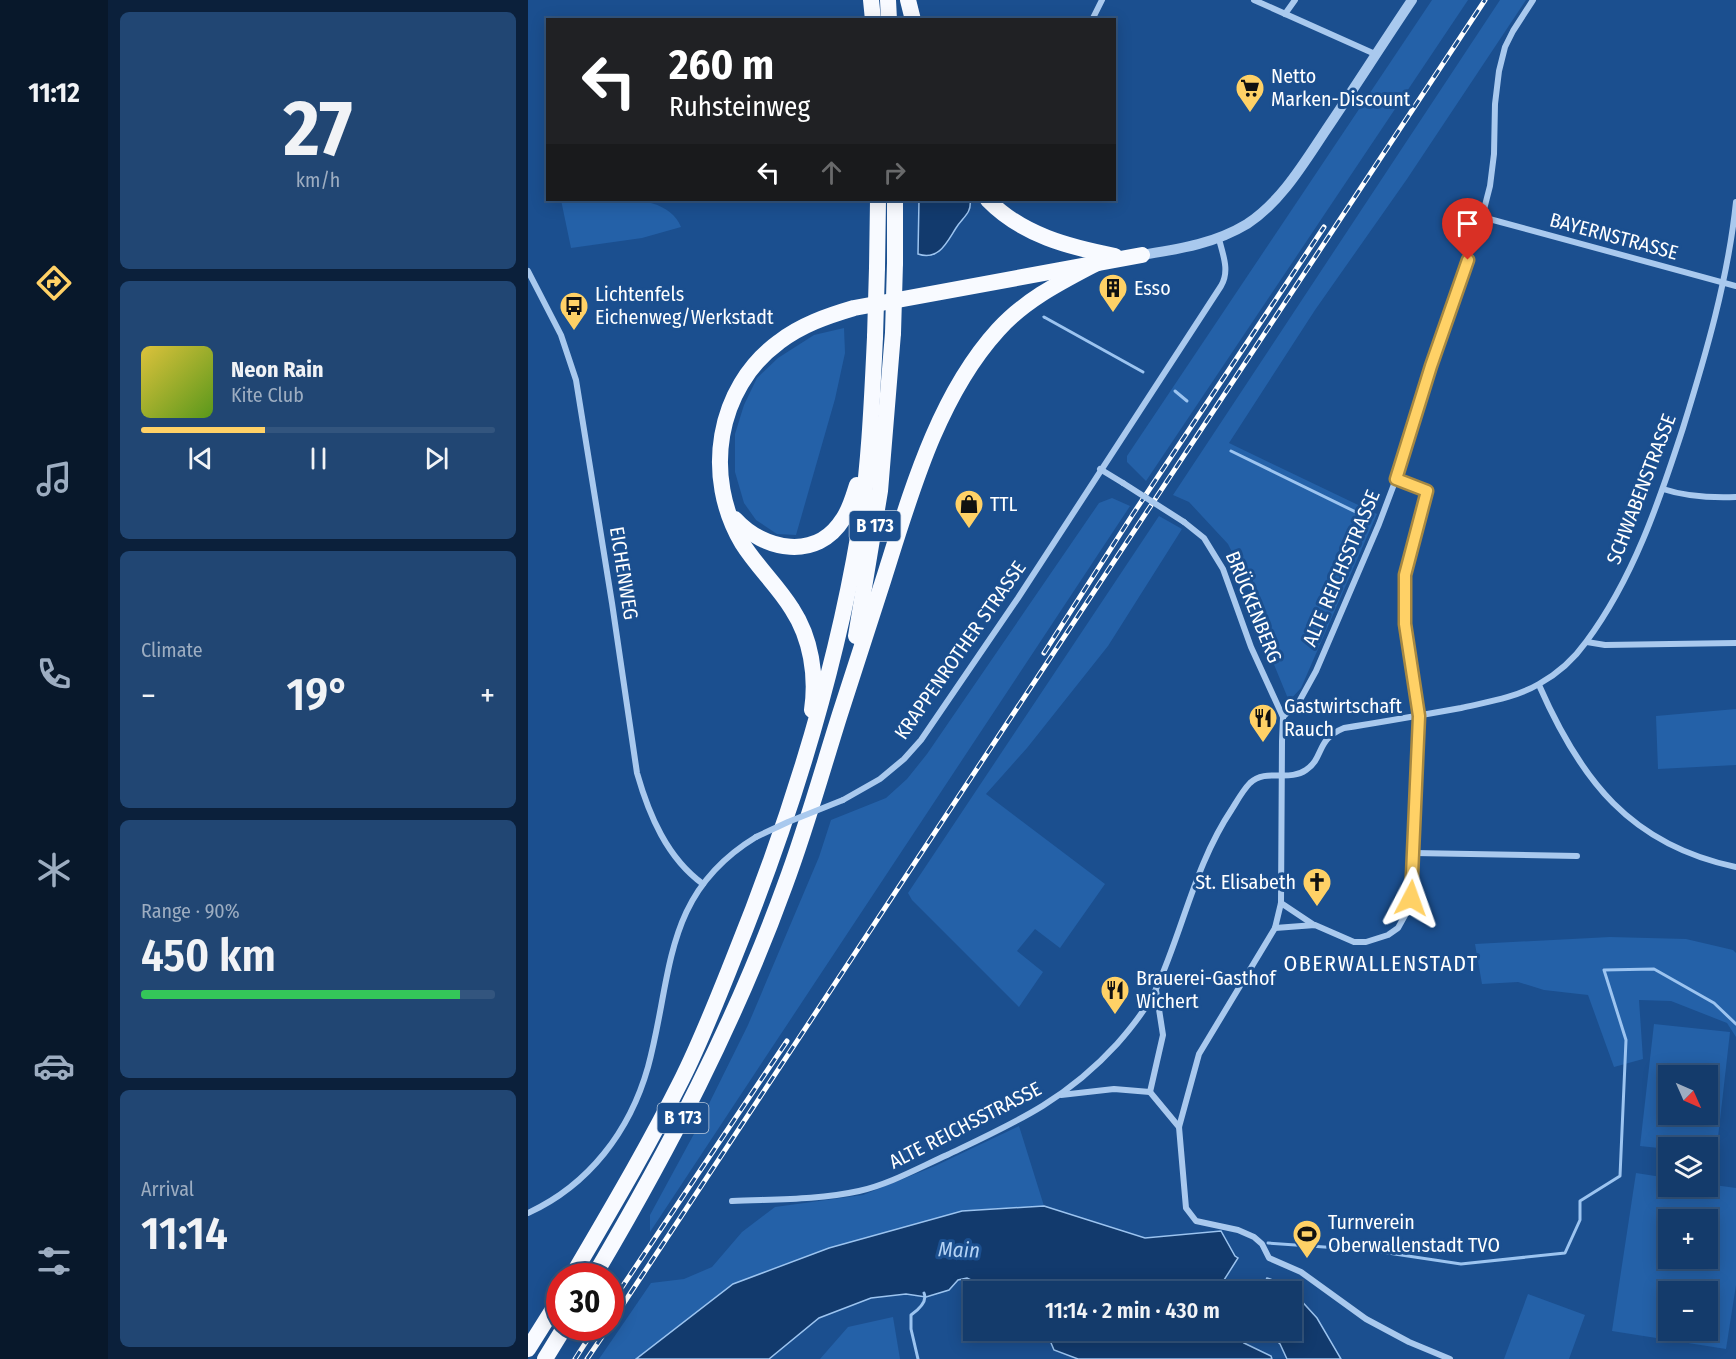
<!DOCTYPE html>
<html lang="en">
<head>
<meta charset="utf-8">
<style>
  body { margin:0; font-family:"Fira Sans Condensed",sans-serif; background:#214673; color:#f1f3f6; height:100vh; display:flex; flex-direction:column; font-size:22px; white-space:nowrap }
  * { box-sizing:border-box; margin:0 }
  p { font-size:20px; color:#9dadc1 }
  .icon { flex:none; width:33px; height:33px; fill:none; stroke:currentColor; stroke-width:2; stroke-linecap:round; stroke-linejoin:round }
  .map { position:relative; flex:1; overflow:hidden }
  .panel { display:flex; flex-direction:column; gap:12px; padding:12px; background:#0b203b; width:420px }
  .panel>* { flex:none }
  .banner { position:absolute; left:18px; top:18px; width:570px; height:183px; border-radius:0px; box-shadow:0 3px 15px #0003,0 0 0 2px #33557e; background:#202124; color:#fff; overflow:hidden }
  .needle { width:39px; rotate:135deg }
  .controls { position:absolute; left:1130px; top:1065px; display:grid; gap:12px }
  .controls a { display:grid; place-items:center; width:60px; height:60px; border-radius:0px; background:#143b6b; box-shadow:0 3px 15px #0003,0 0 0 2px #33557e; font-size:30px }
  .speed { position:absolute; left:18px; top:1263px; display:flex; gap:12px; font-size:30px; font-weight:700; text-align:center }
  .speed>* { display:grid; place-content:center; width:78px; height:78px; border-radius:50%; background:#143b6b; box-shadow:0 3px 15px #0003,0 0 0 2px #33557e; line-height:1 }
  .speed .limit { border:9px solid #d22; background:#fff; color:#111 }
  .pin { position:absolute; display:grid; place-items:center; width:51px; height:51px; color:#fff; margin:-62px -26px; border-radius:50% 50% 50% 0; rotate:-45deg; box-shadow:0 0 6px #0007 }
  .pin .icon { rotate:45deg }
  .me { position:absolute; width:66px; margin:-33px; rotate:4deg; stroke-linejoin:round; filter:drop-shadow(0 0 4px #0008) }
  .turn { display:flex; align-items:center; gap:21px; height:126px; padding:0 24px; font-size:27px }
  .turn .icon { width:78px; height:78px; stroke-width:2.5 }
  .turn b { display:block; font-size:42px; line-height:51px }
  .lanes { display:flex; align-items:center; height:57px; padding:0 24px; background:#0003; justify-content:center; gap:30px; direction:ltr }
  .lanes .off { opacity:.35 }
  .big { font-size:45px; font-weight:600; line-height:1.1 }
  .panel .card { flex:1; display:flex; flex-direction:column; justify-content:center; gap:9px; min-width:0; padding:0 21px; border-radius:9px; background:#214673 }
  .panel .dial { align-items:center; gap:0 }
  .dial b { font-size:78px; line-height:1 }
  .song { display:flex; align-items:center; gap:18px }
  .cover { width:72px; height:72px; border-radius:9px; background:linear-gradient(135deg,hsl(50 70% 55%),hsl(90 70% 35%)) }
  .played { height:6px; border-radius:3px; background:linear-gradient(90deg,#ffd166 35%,#33557e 35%) }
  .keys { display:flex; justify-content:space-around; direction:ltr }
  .heat { display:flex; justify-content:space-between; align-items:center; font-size:33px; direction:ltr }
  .charge { height:9px; border-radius:4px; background:linear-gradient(90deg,#34c759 90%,#33557e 0) }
  .trip { position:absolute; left:435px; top:1281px; width:339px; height:60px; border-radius:0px; background:#143b6b; box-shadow:0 3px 15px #0003,0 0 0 2px #33557e; font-weight:600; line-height:60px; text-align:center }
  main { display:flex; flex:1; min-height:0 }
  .tab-bar { display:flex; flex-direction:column; width:108px; justify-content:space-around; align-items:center; background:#08182b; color:#9dadc1 }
  .tab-bar .icon { width:42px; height:42px }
  .tab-bar .selected { color:#ffd166 }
  .tab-bar b { font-size:27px; color:#f1f3f6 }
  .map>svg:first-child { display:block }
  .green { fill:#2461a8; fill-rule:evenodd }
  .water { fill:#123a6d; stroke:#9cc4f0; stroke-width:1.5 }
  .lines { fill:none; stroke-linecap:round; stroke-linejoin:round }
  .stream { stroke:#9cc4f0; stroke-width:3 }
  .minor { stroke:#a9c9ee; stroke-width:6 }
  .tertiary { stroke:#a9c9ee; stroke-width:10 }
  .trunk { stroke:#f8faff; stroke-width:16 }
  .rail-casing { stroke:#fff; stroke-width:5 }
  .rail { stroke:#1b4f8f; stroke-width:3; stroke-dasharray:9; stroke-linecap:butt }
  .minor-bridge { stroke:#a9c9ee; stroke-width:6 }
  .trunk-bridge { stroke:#f8faff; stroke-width:16 }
  .route-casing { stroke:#a68842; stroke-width:15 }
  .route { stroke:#ffd166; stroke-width:10 }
  .labels { text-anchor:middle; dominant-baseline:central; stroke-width:6; stroke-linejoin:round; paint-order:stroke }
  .shield { fill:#1b4f8f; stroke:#bbcadd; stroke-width:1.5 }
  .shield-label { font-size:18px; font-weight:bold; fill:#fff }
  .poi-label { font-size:20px; fill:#fff; stroke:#1b4f8f; text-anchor:start }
  .street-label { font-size:20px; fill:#fff; stroke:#1b4f8f }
  .water-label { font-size:21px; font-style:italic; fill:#b5d3f5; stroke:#1b4f8f }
  .quarter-label { font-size:22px; letter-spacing:1.5px; fill:#fff; stroke:#1b4f8f }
</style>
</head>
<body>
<main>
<nav class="tab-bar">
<b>11:12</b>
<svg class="icon selected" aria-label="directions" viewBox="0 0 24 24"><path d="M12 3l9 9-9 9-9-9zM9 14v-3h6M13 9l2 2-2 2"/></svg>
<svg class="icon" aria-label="music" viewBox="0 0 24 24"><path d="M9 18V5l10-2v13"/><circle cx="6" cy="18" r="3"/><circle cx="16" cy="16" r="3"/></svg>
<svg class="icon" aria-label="phone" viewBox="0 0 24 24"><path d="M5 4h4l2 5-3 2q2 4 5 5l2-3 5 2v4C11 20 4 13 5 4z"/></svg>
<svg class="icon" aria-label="climate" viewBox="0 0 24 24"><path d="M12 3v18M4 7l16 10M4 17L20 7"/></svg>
<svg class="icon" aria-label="car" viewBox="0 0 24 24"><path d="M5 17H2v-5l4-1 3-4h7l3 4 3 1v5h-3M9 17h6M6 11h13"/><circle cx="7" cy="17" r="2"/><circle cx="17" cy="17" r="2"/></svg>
<svg class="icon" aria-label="filters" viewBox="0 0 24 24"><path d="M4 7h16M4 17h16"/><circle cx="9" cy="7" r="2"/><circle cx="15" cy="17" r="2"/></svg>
</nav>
<section class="panel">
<div class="card dial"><b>27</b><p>km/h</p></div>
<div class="card">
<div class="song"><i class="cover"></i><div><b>Neon Rain</b><p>Kite Club</p></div></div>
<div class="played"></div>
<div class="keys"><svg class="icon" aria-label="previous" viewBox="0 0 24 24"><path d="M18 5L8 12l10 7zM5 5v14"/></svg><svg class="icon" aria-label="pause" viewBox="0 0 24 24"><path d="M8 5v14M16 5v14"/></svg><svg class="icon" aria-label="next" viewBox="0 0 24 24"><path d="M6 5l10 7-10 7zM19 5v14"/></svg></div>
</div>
<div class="card"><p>Climate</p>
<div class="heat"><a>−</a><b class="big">19°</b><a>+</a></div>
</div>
<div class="card"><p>Range · 90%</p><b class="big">450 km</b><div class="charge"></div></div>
<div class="card"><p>Arrival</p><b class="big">11:14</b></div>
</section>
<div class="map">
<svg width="1208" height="1359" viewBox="0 0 1208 1359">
  <rect width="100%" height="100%" fill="#1b4f8f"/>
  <g class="green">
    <path d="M904 0H940L618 481 599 462V456Z"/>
    <path d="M972 0H998L879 179 787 310 701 443 849 514 773 688 761 701 736 640 717 578 700 544 661 502 645 495Z"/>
    <path d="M33 200C67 199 138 189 153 227L114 238 43 248Z"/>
    <path d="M316 328 317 353 307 399 268 535 249 534 228 520 216 503 207 472V434L216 405 229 378 250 358 286 335Z"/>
    <path d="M584 498 602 506 122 1232V1215L167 1132 220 1025 291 857 303 820 358 798 379 779 399 754 571 503Z"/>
    <path d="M631 516 654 529 580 646 499 748 458 794 577 884 532 948 507 929 489 951 515 972 491 1007 384 900 380 893Z"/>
    <path d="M1208 709V765L1130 769 1128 716Z"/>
    <path d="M1082 937 1158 939 1205 950 1208 953V1037L1199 1023 1143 1001 1111 1000 1115 1059 1086 1067 1060 995 1016 990 990 982 954 984 947 944Z"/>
    <path d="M1126 1024 1202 1032 1188 1155 1179 1153V1148H1140V1149L1112 1146ZM1140 1076H1179V1114H1140Z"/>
    <path d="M491 1126 516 1206 434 1211 111 1359H71L123 1283 156 1279 184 1267 214 1232 247 1207 335 1195 407 1166Z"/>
    <path d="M1108 1173 1140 1178V1186H1179V1184L1208 1188V1285L1198 1349 1084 1331ZM1140 1220H1179V1258H1140ZM1140 1292H1179V1330H1140Z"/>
    <path d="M1000 1294 1057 1315 1041 1359H976Z"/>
    <path d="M365 1317 372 1359H292L320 1327Z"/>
  </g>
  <g class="water">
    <path d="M391 200H442C444 213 435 217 428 228 419 242 411 261 390 254Z"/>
    <path d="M516 1206 617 1238 693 1231 707 1256 710 1258 689 1291H466L439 1278 430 1280 421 1290 398 1297 378 1294 343 1298 291 1318 241 1359H108L205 1284 301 1248 434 1211Z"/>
    <path d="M739 1278 758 1284 789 1318 813 1359H759L752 1344 738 1331 764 1330V1292L732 1291Z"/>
    <path d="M518 1331H702L716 1343 743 1356 744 1359H550L526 1350Z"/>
  </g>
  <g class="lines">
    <g class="stream">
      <path d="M516 317 615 372"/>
      <path d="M647 391 659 401"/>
      <path d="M703 451 838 517"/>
      <path d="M740 1243 840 1250 933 1264 1037 1253 1052 1220V1201L1092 1176 1098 1040 1076 970 1126 969 1186 1003 1208 1024"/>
      <path d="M390 1359 383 1329V1315C390 1310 400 1302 396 1293"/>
    </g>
    <g class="minor">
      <path d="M726 0 847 54"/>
      <path d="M757 14 767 0"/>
      <path d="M564 20 574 0"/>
      <path d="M954 217 1208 286"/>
      <path d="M0 271 33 335 48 380 84 603 109 773C121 815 139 858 175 884"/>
      <path d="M572 469 595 483"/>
      <path d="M1135 489C1159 497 1182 498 1208 497"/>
      <path d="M656 522 676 538 695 569 723 647 755 717 754 741 753 903 747 928 671 1054 651 1127 658 1208 668 1221 710 1230 726 1237 734 1244 741 1258 773 1272 838 1319 881 1342 922 1359"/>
      <path d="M1059 642 1077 645 1208 643"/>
      <path d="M1011 685C1052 779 1102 845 1208 867"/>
      <path d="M755 717 772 700 788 671 851 524 868 479 903 366 954 217 962 186 966 154 967 104 971 71 977 47 985 31 1005 0"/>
      <path d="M315 800 352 779 376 759 393 740 490 598 693 286C702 271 695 255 691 239"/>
      <path d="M886 853 1049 856"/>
      <path d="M753 903 786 925"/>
      <path d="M747 928 787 925 826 942H838L860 935 870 928 880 910 886 853 891 716 877 624V575L899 491 868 479"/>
      <path d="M622 1092 635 1035 628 990"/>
      <path d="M622 1092 651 1127"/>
      <path d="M533 1095 586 1089 622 1092"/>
      <path d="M204 1201C246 1199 290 1200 331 1191 362 1184 390 1168 419 1155 486 1123 537 1101 589 1044 604 1027 618 1010 628 989 655 930 667 864 704 809 709 801 715 790 722 783 738 768 761 782 778 770 797 757 787 740 816 728 855 722 894 715 933 708 959 702 987 698 1011 684 1029 674 1046 659 1058 642 1105 579 1131 502 1155 428 1178 354 1200 279 1208 202"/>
      <path d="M0 1213C61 1185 102 1131 120 1067 145 975 134 894 228 837"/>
    </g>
    <path class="tertiary" d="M614 255C651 249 686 244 719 224 753 202 776 163 798 130 827 87 855 43 884 0"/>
    <g class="trunk">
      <path d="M343 0 345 20"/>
      <path d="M360 0 361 20"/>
      <path d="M380 0 385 20"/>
      <path d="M367 200V263"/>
      <path d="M460 200C494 235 541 247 587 256"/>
      <path d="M349 268 350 200"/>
      <path d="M207 519C236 551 289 561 315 519 322 509 325 497 329 485"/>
      <path d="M328 636 352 491 365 333"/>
      <path d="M284 710C289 676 283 638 264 609 250 586 229 567 214 543 175 477 188 388 251 342 273 325 299 316 326 308L614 255"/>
      <path d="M44 1276C82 1211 120 1147 154 1079 173 1041 189 1000 205 960 261 822 306 679 331 532 341 470 344 401 347 337"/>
      <path d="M66 1276C140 1151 207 1023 257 885 278 829 294 771 312 714 326 670 341 625 355 581 382 496 409 397 470 330 498 299 535 281 571 262"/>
      <path d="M0 1349 32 1298"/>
      <path d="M17 1359 36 1328"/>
    </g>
    <g class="rail-casing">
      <g id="rail">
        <path d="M516 653 605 514 796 227"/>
        <path d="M82 1305 259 1041"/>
        <path d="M82 1324 957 0"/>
        <path d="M47 1359 67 1328"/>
        <path d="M59 1359 80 1328"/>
      </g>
    </g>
    <use href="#rail" class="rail"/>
    <g class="minor-bridge">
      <path d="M595 483 656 522"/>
      <path d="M228 837 260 822 315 800"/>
    </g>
    <g class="trunk-bridge">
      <path d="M365 333 367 263"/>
      <path d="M347 337 349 268"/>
    </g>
  </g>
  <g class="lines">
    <g class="route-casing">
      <path id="route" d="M883 898 891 716 877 624V575L899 491 868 479 903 366 940 260"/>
    </g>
    <use href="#route" class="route"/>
  </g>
  <defs>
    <g id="supermarket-pin" transform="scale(1.5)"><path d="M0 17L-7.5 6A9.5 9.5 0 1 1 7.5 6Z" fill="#ffd166" stroke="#1b4f8f"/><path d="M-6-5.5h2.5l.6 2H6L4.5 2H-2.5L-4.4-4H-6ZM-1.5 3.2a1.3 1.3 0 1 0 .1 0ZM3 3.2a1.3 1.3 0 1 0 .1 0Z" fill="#111"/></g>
    <g id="building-pin" transform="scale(1.5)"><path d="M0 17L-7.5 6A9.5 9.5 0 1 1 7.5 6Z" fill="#ffd166" stroke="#1b4f8f"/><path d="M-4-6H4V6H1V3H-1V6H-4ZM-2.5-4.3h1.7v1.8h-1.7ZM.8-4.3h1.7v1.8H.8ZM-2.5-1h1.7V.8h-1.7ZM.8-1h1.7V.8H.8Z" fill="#111"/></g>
    <g id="bus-pin" transform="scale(1.5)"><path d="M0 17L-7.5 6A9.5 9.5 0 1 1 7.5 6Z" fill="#ffd166" stroke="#1b4f8f"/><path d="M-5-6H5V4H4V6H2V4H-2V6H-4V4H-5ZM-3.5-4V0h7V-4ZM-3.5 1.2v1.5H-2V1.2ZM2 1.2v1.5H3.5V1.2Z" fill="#111"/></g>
    <g id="shop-pin" transform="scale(1.5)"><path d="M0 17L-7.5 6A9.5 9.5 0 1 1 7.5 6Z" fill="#ffd166" stroke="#1b4f8f"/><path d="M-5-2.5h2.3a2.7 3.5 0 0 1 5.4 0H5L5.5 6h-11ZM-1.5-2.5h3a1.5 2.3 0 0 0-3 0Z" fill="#111"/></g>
    <g id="restaurant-pin" transform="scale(1.5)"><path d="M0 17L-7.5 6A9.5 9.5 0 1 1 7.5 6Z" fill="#ffd166" stroke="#1b4f8f"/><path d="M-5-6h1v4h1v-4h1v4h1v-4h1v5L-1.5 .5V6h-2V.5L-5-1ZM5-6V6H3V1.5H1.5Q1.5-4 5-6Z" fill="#111"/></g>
    <g id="church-pin" transform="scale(1.5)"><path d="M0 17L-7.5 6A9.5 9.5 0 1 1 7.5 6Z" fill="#ffd166" stroke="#1b4f8f"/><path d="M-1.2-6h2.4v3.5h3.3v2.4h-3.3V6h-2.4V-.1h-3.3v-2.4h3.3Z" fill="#111"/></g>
    <g id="stadium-pin" transform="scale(1.5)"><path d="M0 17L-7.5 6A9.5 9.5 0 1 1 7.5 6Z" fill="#ffd166" stroke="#1b4f8f"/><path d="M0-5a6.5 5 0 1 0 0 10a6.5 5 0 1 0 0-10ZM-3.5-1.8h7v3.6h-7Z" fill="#111"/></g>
  </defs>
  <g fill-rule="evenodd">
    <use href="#supermarket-pin" x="722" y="88"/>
    <use href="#building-pin" x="585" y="288"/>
    <use href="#bus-pin" x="46" y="306"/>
    <use href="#shop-pin" x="441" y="504"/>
    <use href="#restaurant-pin" x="735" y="718"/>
    <use href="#church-pin" x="789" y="882"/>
    <use href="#restaurant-pin" x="587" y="990"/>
    <use href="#stadium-pin" x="779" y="1234"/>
  </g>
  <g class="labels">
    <g class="shield">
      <rect x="321.5" y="511" width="51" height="30" rx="4.5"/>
      <rect x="129.5" y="1103" width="51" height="30" rx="4.5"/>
    </g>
    <g class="shield-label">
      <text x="347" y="526">B 173</text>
      <text x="155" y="1118">B 173</text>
    </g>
    <g class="poi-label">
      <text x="743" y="76">Netto<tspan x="743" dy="23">Marken-Discount</tspan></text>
      <text x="606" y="288">Esso</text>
      <text x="67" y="294">Lichtenfels<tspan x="67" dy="23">Eichenweg/Werkstadt</tspan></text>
      <text x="462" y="504">TTL</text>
      <text x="756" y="706">Gastwirtschaft<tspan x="756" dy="23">Rauch</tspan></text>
      <text x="768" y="882" text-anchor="end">St. Elisabeth</text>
      <text x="608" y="978">Brauerei-Gasthof<tspan x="608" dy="23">Wichert</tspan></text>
      <text x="800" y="1222">Turnverein<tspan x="800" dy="23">Oberwallenstadt TVO</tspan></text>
    </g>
    <g class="street-label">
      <text transform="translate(1086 236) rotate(15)">BAYERNSTRASSE</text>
      <text transform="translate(1113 489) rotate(-69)">SCHWABENSTRASSE</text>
      <text transform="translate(813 568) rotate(-67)">ALTE REICHSSTRASSE</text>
      <text transform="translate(96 573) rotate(81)">EICHENWEG</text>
      <text transform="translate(726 607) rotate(68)">BRÜCKENBERG</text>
      <text transform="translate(432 650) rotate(-55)">KRAPPENROTHER STRASSE</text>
      <text transform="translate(437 1125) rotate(-27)">ALTE REICHSSTRASSE</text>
    </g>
    <g class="water-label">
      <text transform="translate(431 1250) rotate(2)">Main</text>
    </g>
    <g class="quarter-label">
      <text x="853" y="963">OBERWALLENSTADT</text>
    </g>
  </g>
</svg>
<div class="controls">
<a><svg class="needle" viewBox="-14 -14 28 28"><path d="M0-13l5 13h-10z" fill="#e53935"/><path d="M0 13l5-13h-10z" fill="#9dadc1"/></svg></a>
<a><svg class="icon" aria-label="layers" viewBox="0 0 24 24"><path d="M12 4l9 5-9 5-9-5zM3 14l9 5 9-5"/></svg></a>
<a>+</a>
<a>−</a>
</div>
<div class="speed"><div class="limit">30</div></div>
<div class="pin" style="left:940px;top:260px;background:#d93025"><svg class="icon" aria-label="arrive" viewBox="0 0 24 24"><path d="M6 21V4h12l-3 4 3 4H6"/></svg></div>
<svg class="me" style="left:883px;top:898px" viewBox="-20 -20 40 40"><path d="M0-17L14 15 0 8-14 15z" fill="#ffd166" stroke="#fff" stroke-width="4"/></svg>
<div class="trip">11:14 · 2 min · 430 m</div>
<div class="banner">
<div class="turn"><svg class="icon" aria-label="left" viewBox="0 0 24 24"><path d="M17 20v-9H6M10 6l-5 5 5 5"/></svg><div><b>260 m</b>Ruhsteinweg</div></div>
<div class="lanes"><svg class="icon" aria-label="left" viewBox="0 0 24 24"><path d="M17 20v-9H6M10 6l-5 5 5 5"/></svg><svg class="icon off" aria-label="ahead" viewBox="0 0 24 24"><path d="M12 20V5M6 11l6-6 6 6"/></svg><svg class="icon off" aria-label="right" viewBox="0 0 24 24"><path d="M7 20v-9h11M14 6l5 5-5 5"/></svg></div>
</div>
</div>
</main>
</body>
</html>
